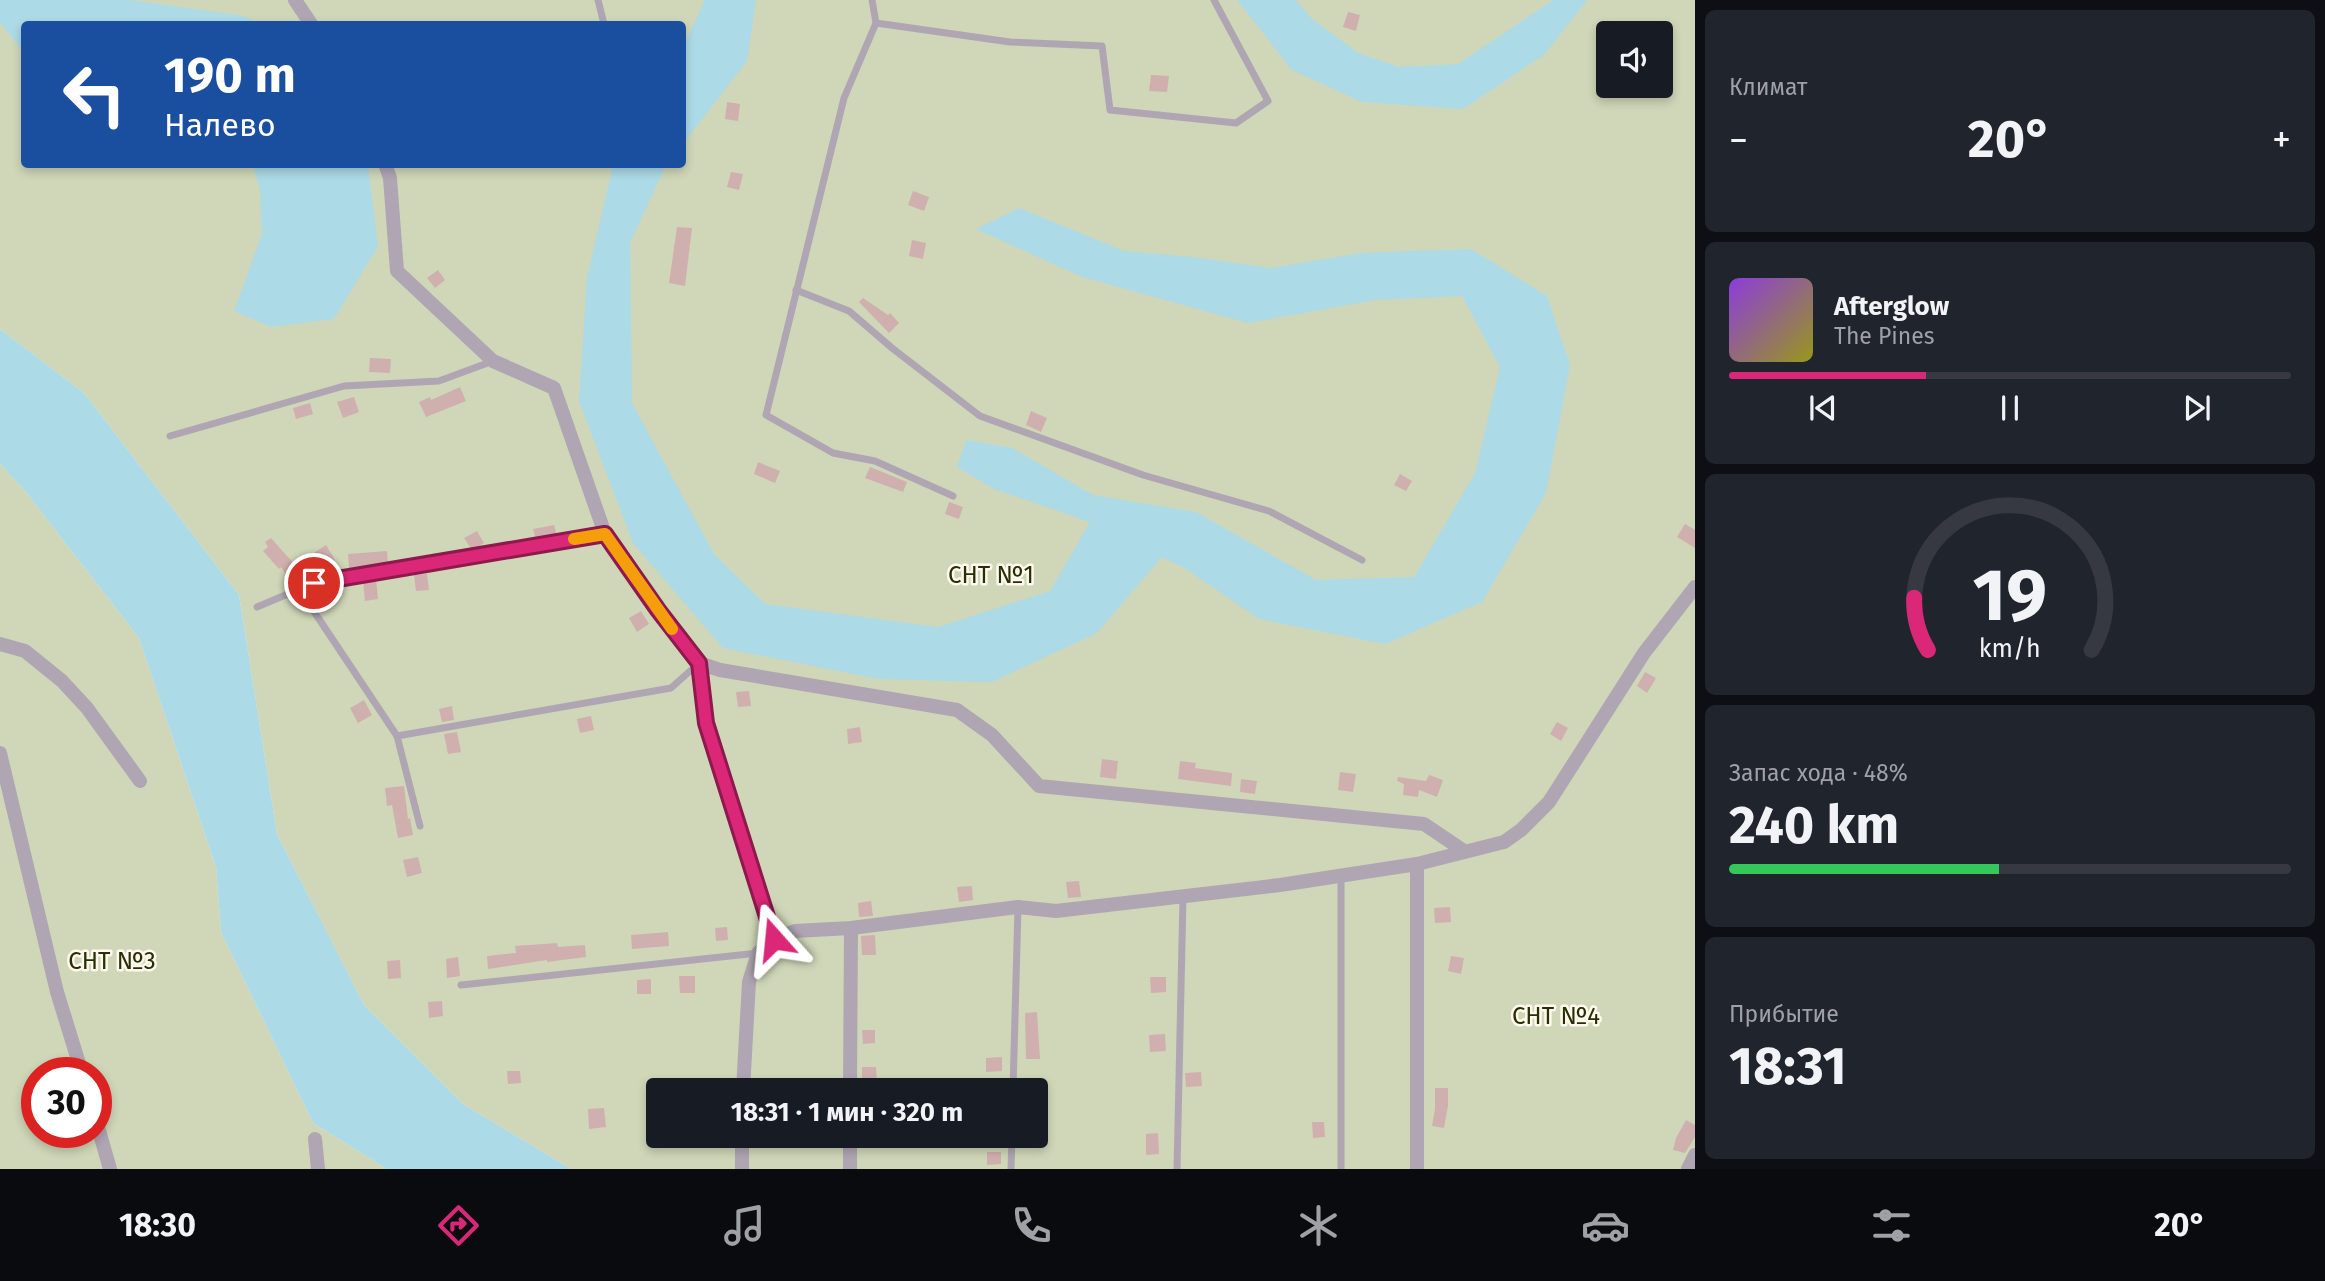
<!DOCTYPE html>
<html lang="ru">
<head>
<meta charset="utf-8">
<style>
  body { margin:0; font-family:"Fira Sans",sans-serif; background:#20242c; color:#f1f3f6; height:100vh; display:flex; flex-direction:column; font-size:26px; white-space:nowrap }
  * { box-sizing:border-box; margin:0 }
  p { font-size:23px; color:#9ea1a6 }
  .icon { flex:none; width:38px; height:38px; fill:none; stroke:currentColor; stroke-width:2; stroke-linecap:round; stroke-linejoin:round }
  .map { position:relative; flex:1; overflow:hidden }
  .panel { display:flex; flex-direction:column; gap:10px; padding:10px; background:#0d0f14; width:630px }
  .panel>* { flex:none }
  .hud { position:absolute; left:21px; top:21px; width:665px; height:147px; border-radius:7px; box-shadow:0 4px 10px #0003; background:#1a4fa0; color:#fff; overflow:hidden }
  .tools { position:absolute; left:1596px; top:21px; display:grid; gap:14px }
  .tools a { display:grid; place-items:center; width:77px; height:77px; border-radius:7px; background:#171b24; box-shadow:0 4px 10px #0003; font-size:35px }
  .speed { position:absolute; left:21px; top:1057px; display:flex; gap:14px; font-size:35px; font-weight:700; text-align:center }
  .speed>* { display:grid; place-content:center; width:91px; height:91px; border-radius:50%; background:#171b24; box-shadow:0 4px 10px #0003; line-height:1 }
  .speed .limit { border:10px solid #d22; background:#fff; color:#111 }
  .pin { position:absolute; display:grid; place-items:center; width:60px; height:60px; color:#fff; margin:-30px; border:4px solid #fff; border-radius:50%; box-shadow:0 2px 7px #0007 }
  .me { position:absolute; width:77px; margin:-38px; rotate:342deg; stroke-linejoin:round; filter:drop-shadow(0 0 5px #0008) }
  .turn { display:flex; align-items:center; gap:24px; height:147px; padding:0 28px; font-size:32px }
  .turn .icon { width:91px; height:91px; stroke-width:2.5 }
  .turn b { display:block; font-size:49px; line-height:60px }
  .big { font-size:52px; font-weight:700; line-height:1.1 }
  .panel .tile { flex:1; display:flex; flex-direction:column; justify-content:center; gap:10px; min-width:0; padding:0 24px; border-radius:10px; background:#20242c }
  .panel .dial { align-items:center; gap:0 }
  .dial svg { height:182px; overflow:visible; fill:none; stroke:#363941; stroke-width:7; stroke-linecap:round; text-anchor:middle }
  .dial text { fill:#f1f3f6; stroke:none }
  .song { display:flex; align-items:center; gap:21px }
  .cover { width:84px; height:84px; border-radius:10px; background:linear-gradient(135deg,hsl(270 70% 55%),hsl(60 70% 35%)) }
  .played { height:7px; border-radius:4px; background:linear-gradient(90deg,#db2777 35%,#363941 35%) }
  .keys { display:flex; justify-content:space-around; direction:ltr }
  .heat { display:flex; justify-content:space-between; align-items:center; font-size:38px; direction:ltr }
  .charge { height:10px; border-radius:5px; background:linear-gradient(90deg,#34c759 48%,#363941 0) }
  .trip { position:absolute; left:646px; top:1078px; width:402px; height:70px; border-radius:7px; background:#171b24; box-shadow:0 4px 10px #0003; font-weight:700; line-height:70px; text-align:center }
  .dock { display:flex; height:112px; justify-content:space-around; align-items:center; background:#090b0e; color:#9ea1a6 }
  .dock .icon { width:49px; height:49px }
  .dock .active { color:#db2777 }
  .dock b { font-size:32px; color:#f1f3f6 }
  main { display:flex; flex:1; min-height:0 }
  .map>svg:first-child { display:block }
  .green { fill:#cfd7b8; fill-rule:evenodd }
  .water { fill:#acdae6 }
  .building { fill:#d0b0ae }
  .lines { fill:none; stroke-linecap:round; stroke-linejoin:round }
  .service { stroke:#b0a6b3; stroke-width:7 }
  .minor { stroke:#b0a6b3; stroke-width:14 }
  .route-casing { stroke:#8e194d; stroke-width:18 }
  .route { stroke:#db2777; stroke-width:12 }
  .slow { stroke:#f59e0b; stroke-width:12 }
  .labels { text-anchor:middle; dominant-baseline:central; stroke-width:5; stroke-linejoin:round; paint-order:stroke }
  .park-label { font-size:24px; fill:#282f03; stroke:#fef8ee }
</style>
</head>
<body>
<main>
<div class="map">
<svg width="1695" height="1169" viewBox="0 0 1695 1169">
  <rect width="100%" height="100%" fill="#f8ead0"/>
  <g class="green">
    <path d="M0 0H1695V1169H571L463 1104 364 1005 277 834 239 595 84 393 0 329ZM24 24H682V164H24ZM1608 33H1661V86H1608ZM658 1090H1036V1136H658Z"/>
    <path d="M0 464 25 491 139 638 216 867 221 932 313 1123 387 1169H0ZM37 1073H96V1132H37Z"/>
  </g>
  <g class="water">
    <path d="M0 0H130L244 16 258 24H24V52L0 23Z"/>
    <path d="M705 0H756L747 61 683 144V48Z"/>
    <path d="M1237 0H1296L1312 19 1360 54 1400 67 1458 64 1553 0H1587L1544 55 1463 109 1362 102 1292 70Z"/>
    <path d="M253 165H368L378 246 334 319 271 327 234 311 262 234 260 190Z"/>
    <path d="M613 165H666L630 243 632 403 714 554 765 604 938 627 1050 591 1090 522 994 489 957 467 966 440 1012 448 1093 495 1196 512 1316 580 1414 577 1475 473 1500 367 1462 296 1376 300 1248 323 1082 277 976 229 1019 208 1124 251 1193 257 1271 268 1361 253 1471 249 1547 296 1570 365 1546 493 1482 602 1385 644 1259 619 1186 569 1162 557 1097 633 992 682 879 679 723 648 633 543 579 401 587 278Z"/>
    <path d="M0 329 84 393 239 595 277 834 364 1005 463 1104 571 1169H387L313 1123 221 932 216 867 139 638 25 491 0 464Z"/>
  </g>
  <g class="building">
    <path d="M1348 12 1360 15 1356 31 1343 27Z"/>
    <path d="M1151 75 1169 76 1167 92 1149 91Z"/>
    <path d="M727 102 740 104 738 121 725 119Z"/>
    <path d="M731 172 743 174 739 190 727 187Z"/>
    <path d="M913 191 929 197 924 211 908 205Z"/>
    <path d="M677 227 692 228 685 286 669 283Z"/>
    <path d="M912 240 926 243 923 259 909 256Z"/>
    <path d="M438 270 445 280 435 288 427 278Z"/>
    <path d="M863 298 888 315 890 313 899 323 889 333 859 302Z"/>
    <path d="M370 358 391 359 390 373 369 372Z"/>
    <path d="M460 387 466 401 426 417 419 402 430 397 431 400Z"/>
    <path d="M354 397 359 412 343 418 337 402Z"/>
    <path d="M310 403 313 414 296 419 293 408Z"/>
    <path d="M1031 411 1047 418 1041 432 1026 425Z"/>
    <path d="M758 462 780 471 775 483 754 474Z"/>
    <path d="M870 467 907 482 903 492 865 478Z"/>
    <path d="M1400 474 1412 481 1406 491 1394 485Z"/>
    <path d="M949 502 963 507 959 519 945 514Z"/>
    <path d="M1685 524 1695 530V548L1677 537Z"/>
    <path d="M554 525 557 536 536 539 533 529Z"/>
    <path d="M477 531 484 543 472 550 464 538Z"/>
    <path d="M271 538 295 565 326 545 335 560 293 585 281 567 279 569 263 551 268 547 265 542Z"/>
    <path d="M387 551 388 564 361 569 349 568 348 554Z"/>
    <path d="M427 574 429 590 416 591 414 575Z"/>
    <path d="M376 579 378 599 365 601 363 581Z"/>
    <path d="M641 611 649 624 637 632 629 618Z"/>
    <path d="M1645 672 1656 678 1647 693 1637 686Z"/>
    <path d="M749 691 751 706 738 707 736 692Z"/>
    <path d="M364 700 372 715 358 723 350 708Z"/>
    <path d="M452 706 454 720 442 722 439 709Z"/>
    <path d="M591 716 594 730 580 733 577 719Z"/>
    <path d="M1557 722 1568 728 1561 741 1550 734Z"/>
    <path d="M860 727 862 742 848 744 847 729Z"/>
    <path d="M457 732 461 752 448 754 444 734Z"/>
    <path d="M1102 759 1118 761 1116 779 1100 777Z"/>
    <path d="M1180 761 1196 763 1195 768 1232 773 1231 786 1178 779Z"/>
    <path d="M1340 772 1356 774 1353 792 1338 790Z"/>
    <path d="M1429 775 1443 780 1437 797 1419 790 1418 797 1403 795 1404 784 1397 781 1398 777 1426 781Z"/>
    <path d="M1241 779 1257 781 1255 794 1240 792Z"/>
    <path d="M404 786 408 819 410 818 413 835 398 838 392 805 387 806 385 788Z"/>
    <path d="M418 857 422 873 407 877 403 860Z"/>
    <path d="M1079 881 1081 897 1068 898 1066 882Z"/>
    <path d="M972 886 973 900 959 902 957 887Z"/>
    <path d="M871 901 873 916 859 917 858 903Z"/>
    <path d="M1450 907 1451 922 1435 923 1434 908Z"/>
    <path d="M727 927 728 940 716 941 715 928Z"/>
    <path d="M668 932 669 946 632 949 631 935Z"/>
    <path d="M875 935 876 955H862L861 936Z"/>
    <path d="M557 943 558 947 585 945 586 957 547 962V960L488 969 487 956 516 953 515 946Z"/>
    <path d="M1451 956 1464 958 1461 974 1448 971Z"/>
    <path d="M458 957 460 976 447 978 446 959Z"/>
    <path d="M400 960 401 978 388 979 387 961Z"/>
    <path d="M679 976H695V993H680Z"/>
    <path d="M1150 977H1166V992L1151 993Z"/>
    <path d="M651 979V994H637V980Z"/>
    <path d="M442 1001 443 1016 429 1018 428 1002Z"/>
    <path d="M1037 1012 1040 1059H1026L1025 1013Z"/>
    <path d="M862 1030H875V1043L863 1044Z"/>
    <path d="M1165 1034 1166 1051 1150 1052 1149 1035Z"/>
    <path d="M1002 1057V1071L986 1072V1058Z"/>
    <path d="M862 1067H876L877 1084 862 1085Z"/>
    <path d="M507 1071H520L521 1083 508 1084Z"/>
    <path d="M1201 1072 1202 1086 1186 1087 1185 1073Z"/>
    <path d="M1435 1088H1448V1106L1444 1128 1432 1126 1435 1109Z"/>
    <path d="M604 1108 606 1127 589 1129 588 1109Z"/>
    <path d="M1686 1120 1695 1125V1137L1685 1153 1673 1150 1676 1138Z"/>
    <path d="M1312 1122H1324L1325 1137 1313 1138Z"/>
    <path d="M1158 1133 1159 1154 1146 1155V1134Z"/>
    <path d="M987 1152H1001V1164L987 1165Z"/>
  </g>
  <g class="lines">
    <g class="service">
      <path d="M598 0 604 24"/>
      <path d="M872 0 876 23 1010 42 1102 46 1110 110 1236 123 1268 101 1214 0"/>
      <path d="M876 23 844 98 766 415 833 453 875 461 953 496"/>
      <path d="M796 290 849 311 892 348 980 416 1143 475 1269 511 1362 560"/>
      <path d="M170 436 344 386 439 381 493 361"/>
      <path d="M299 589 397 736 671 688 699 663"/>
      <path d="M257 607 314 583 605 534"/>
      <path d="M397 736 420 826"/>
      <path d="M461 985 758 953"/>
      <path d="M1013 1090 1018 907"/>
      <path d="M1011 1169 1012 1136"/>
      <path d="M1177 1169 1183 897"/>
      <path d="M1341 1169V877"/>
    </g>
    <g class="minor">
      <path d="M295 0 311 24"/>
      <path d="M385 164 390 178 397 271 493 361 554 388 605 534 658 610 699 663 720 670 957 710 992 735 1039 786 1424 824 1464 851"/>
      <path d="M0 644 25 651 62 681 87 708 140 781"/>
      <path d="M699 663 706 723 774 939"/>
      <path d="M0 753 57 992 82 1073"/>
      <path d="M743 1090 749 982 758 953 774 939 795 931 851 928 1018 907 1056 911 1280 885 1417 864 1504 842 1521 830 1549 802 1644 653 1695 587"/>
      <path d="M850 1090 851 928"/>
      <path d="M96 1120 110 1169"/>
      <path d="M315 1139 318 1169"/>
      <path d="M742 1169V1136"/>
      <path d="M850 1169V1136"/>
      <path d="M1417 1169V864"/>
      <path d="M1688 1169 1695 1155"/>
    </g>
  </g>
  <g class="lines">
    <g class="route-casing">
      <path id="route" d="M314 583 605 534 658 610 699 663 706 723 774 939"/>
    </g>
    <use href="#route" class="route"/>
    <path class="slow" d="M574 539 605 534 672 629"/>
  </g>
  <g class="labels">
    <g class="park-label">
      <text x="991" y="575">СНТ №1</text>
      <text x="112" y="961">СНТ №3</text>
      <text x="1556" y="1016">СНТ №4</text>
    </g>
  </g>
</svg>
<div class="tools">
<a><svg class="icon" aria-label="sound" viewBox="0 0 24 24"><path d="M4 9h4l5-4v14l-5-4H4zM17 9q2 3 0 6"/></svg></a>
</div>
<div class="speed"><div class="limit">30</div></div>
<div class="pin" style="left:314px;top:583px;background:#d93025"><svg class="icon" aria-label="arrive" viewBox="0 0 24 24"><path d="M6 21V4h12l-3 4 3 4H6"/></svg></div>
<svg class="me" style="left:774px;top:939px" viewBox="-20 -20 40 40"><path d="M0-17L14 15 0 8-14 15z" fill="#db2777" stroke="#fff" stroke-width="4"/></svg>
<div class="trip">18:31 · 1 мин · 320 m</div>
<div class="hud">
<div class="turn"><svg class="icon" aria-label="left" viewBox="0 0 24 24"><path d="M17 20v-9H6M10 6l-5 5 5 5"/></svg><div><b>190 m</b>Налево</div></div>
</div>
</div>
<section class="panel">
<div class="tile"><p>Климат</p>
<div class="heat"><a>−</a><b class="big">20°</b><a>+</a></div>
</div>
<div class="tile">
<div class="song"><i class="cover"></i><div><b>Afterglow</b><p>The Pines</p></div></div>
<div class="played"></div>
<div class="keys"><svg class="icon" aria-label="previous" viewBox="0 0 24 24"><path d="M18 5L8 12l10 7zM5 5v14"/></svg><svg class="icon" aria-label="pause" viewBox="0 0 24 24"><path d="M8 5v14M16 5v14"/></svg><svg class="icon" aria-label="next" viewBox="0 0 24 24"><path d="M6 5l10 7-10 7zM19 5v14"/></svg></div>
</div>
<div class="tile dial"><svg viewBox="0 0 100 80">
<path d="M14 69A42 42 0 1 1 86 69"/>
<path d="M14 69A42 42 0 0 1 8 46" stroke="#db2777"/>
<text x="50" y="56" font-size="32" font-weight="700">19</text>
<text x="50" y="72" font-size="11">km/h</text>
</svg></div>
<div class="tile"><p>Запас хода · 48%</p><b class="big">240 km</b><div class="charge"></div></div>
<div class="tile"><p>Прибытие</p><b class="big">18:31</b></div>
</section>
</main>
<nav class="dock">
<b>18:30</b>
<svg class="icon active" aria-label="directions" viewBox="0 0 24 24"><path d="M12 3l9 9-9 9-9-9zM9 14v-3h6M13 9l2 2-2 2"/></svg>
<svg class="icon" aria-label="music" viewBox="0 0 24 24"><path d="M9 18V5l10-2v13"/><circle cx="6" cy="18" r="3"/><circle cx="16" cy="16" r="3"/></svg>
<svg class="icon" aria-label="phone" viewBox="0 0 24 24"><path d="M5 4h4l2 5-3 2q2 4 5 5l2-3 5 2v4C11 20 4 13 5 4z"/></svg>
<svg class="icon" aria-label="climate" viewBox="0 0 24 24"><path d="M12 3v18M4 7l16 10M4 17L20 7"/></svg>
<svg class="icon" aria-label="car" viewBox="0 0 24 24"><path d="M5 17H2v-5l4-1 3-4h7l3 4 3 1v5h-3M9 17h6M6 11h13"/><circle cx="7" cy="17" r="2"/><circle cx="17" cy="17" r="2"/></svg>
<svg class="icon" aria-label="filters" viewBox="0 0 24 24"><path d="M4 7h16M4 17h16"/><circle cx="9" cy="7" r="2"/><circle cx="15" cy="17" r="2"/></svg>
<b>20°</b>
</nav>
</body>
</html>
